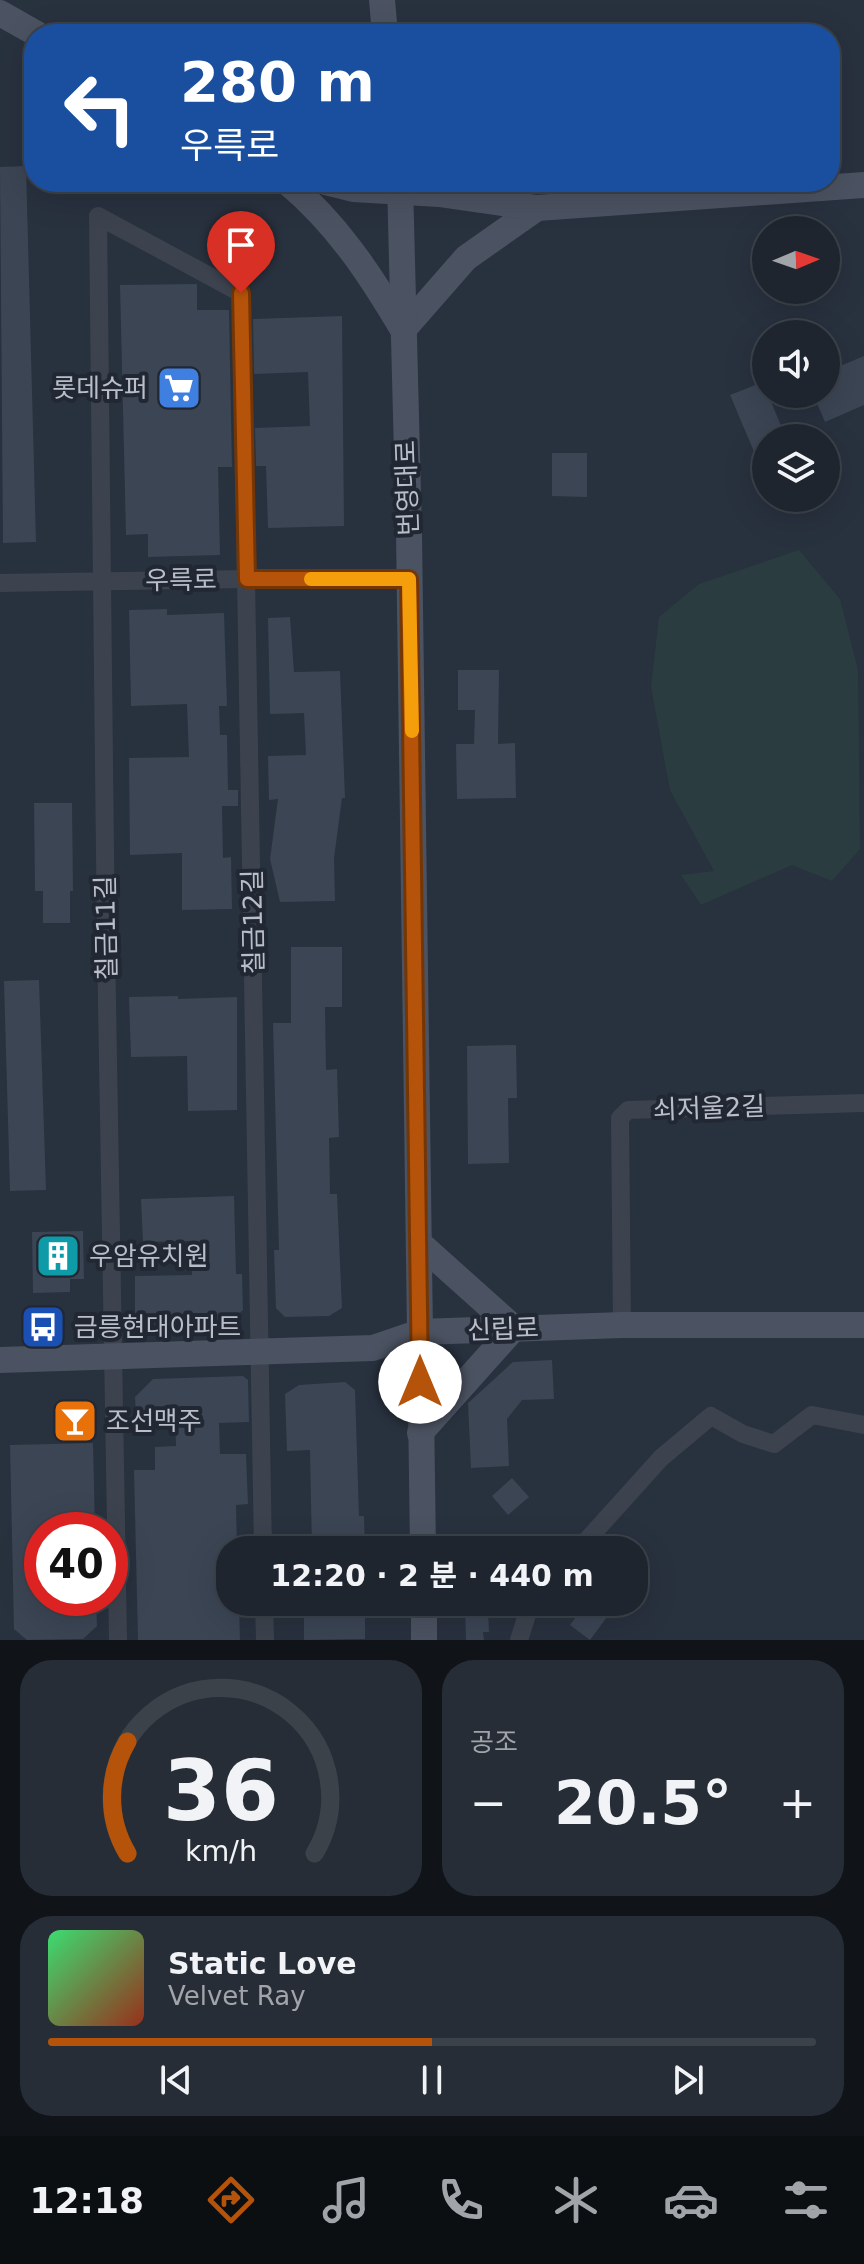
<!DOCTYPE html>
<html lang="ko">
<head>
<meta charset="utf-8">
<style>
  body { margin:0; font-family:"DejaVu Sans","Noto Sans KR",sans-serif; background:#262d36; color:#f1f3f6; height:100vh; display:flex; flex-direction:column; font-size:30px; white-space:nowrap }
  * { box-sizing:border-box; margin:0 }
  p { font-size:26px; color:#a1a5aa }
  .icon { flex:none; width:44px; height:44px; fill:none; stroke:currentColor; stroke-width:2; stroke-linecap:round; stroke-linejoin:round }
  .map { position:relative; height:1640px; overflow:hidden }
  .drawer { display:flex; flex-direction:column; gap:20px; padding:20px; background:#101419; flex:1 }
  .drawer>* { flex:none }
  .guide { position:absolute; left:24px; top:24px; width:816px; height:168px; border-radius:32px; box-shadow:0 8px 32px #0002,0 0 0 2px #3c424a; background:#1a4fa0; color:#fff; overflow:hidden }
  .needle { width:52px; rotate:88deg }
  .controls { position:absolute; left:752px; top:216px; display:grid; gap:16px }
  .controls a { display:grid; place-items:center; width:88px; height:88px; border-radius:50%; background:#1e252e; box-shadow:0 8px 32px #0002,0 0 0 2px #3c424a; font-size:40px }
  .speed { position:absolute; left:24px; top:1512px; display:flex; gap:16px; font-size:40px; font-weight:700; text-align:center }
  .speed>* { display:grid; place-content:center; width:104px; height:104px; border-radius:50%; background:#1e252e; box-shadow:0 8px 32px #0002,0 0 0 2px #3c424a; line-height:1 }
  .speed .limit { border:12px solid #d22; background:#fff; color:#111 }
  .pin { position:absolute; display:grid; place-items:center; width:68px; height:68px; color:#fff; margin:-82px -34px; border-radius:50% 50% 50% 0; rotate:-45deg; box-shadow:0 0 8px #0007 }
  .pin .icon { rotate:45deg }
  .me { position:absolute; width:88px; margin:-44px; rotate:0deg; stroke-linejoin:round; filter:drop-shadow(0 0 6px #0008) }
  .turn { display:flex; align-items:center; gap:28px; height:168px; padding:0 24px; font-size:36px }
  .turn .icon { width:104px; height:104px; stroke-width:2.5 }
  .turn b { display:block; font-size:56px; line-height:68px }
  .big { font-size:60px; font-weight:700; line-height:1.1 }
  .drawer .tile { flex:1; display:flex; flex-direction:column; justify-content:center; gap:12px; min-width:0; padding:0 28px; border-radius:32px; background:#262d36 }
  .drawer .dial { align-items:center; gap:0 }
  .dial svg { height:208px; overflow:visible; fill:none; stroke:#3c424a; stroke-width:7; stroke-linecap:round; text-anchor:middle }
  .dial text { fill:#f1f3f6; stroke:none }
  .song { display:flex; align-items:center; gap:24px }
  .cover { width:96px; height:96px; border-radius:12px; background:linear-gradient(135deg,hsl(140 70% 55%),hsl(10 70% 35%)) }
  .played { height:8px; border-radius:4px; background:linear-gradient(90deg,#b45309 50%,#3c424a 50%) }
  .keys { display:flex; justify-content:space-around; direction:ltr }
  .heat { display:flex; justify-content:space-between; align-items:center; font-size:44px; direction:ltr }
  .drawer .tiles { flex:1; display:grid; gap:20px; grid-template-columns:1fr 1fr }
  .tile:last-child { grid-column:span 2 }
  .trip { position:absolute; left:216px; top:1536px; width:432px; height:80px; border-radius:32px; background:#1e252e; box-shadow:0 8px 32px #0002,0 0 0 2px #3c424a; font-weight:700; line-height:80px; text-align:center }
  .menu { display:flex; height:128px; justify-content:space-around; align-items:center; background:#0c0f12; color:#a1a5aa }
  .menu .icon { width:56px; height:56px }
  .menu .selected { color:#b45309 }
  .menu b { font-size:36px; color:#f1f3f6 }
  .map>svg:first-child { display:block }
  .green { fill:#2a3c3f }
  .building { fill:#3b4554 }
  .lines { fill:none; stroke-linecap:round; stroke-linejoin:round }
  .street { stroke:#3c434e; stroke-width:18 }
  .secondary { stroke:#4b5261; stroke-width:26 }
  .route-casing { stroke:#753606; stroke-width:20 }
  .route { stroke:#b45309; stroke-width:14 }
  .slow { stroke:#f59e0b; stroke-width:14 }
  .labels { text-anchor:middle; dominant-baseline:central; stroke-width:8; stroke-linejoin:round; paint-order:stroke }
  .poi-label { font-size:26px; fill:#b9bec9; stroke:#212833; text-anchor:start }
  .street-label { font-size:26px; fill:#b9bec9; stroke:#212833 }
</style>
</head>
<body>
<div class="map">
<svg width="864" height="1640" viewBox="0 0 864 1640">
  <rect width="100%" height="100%" fill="#28313e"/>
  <path class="green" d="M799 550 840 599 858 670 860 849 832 881 792 865 701 905 681 875 714 871 670 790 651 687 659 617 699 584Z"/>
  <g class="building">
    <path d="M26 166 36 542 3 543 0 167Z"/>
    <path d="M197 284V310H229L232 467H218L220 555 148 557V534L126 535 120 285Z"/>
    <path d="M342 316 344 526 268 528 266 466H256L255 428 310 426 308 372 254 374 253 319Z"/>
    <path d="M864 356V405L825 422 813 394H826V372Z"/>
    <path d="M763 382 786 438H766V480L730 395Z"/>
    <path d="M552 453H587V497L552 496Z"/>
    <path d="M167 609V615L224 613 227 706H219L220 735H227L228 790H238V806H222L223 858 231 857 232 909 182 910V853L130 855 129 758 189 757 187 704 131 706 129 610Z"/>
    <path d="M290 617 294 672 340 671 345 798H342L334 858 335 901 280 902 270 859 278 799 269 800 268 756 306 755 304 713 270 714 268 618Z"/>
    <path d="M458 670H499L498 744 515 743 516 798 457 799 456 744H474L475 710H458Z"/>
    <path d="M34 803H72L73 891H70V923H43V891H35Z"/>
    <path d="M291 947H342V1007H325L326 1070 337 1069 339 1137 329 1138 330 1194H337L342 1308 329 1316 285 1317 276 1308 274 1250H279L273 1023H291Z"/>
    <path d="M39 980 46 1190 10 1191 4 981Z"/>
    <path d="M178 996V999L237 997V1110L188 1111 187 1056 131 1057 129 997Z"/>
    <path d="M516 1045 517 1098H508L509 1163 468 1164 467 1046Z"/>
    <path d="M234 1196 236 1274H242L243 1310 231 1321 146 1324 135 1313V1276L192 1275 191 1241 143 1242 141 1199Z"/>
    <path d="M83 1231 84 1279H70V1292L33 1293 32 1232Z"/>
    <path d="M552 1360 554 1399 522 1400 507 1419 509 1466 471 1468 468 1403 513 1362Z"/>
    <path d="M243 1376 248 1380 249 1422 219 1423 220 1454H246L248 1504 236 1505 237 1550H230V1602H239L240 1640H138L134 1470H155V1447L176 1446 175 1413 136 1415 135 1397 153 1379Z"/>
    <path d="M345 1382 355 1390 359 1516H364L365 1550H312L310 1450 287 1451 285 1394 299 1385Z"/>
    <path d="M93 1443 95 1530H42V1598H96L97 1626 83 1639 27 1640 14 1629 10 1445Z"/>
    <path d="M512 1478 529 1497 508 1515 492 1496Z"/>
    <path d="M304 1602H365V1639L304 1640Z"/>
    <path d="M465 1602H474L488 1611 489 1632H483L484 1640H466Z"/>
    <path d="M580 1602H588L607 1617 590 1640 570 1625 576 1617 571 1614Z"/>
  </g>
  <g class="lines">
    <g class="street">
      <path d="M0 583 247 579H409"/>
      <path d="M622 1325 620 1118 628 1110 864 1103"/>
      <path d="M578 1550 661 1458 711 1416 743 1434 774 1444 812 1415 864 1425"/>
      <path d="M264 1602 265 1640"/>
      <path d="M118 1640 106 945 98 216 241 293 263 1550"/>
      <path d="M519 1640 531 1602"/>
    </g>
    <g class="secondary">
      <path d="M382 0 385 34"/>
      <path d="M0 13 37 34"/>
      <path d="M287 182C337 224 370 274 403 330L466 258 537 208"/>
      <path d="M325 182 353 189 439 194 537 208 864 185"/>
      <path d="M400 182 409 534 423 1550"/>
      <path d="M419 1243 514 1328"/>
      <path d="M0 1360 373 1348 420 1332 622 1325H864"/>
      <path d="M420 1433 514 1328"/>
      <path d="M424 1602V1640"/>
    </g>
  </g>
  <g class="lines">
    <g class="route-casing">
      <path id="route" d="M241 293 247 579H409L420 1382"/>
    </g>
    <use href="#route" class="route"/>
    <path class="slow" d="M311 579H409L412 731"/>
  </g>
  <defs>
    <g id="supermarket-square" transform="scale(2.3)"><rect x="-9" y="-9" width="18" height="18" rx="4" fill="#3f7fe0" stroke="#212833"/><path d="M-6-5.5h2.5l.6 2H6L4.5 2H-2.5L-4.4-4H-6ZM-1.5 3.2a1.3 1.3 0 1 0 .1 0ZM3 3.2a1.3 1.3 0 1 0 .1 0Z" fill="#fff"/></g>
    <g id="building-square" transform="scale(2.3)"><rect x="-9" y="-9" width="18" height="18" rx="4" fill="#0f9aa8" stroke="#212833"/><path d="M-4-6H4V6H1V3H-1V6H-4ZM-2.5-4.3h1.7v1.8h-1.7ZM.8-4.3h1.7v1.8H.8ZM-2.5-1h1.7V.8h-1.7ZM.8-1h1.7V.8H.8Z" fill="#fff"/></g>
    <g id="bus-square" transform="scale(2.3)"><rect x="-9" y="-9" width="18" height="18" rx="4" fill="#1a4fb4" stroke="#212833"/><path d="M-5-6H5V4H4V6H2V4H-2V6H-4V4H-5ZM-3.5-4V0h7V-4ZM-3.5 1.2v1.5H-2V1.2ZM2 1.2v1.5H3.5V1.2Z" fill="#fff"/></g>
    <g id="bar-square" transform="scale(2.3)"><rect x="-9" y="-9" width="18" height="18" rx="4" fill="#e8710a" stroke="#212833"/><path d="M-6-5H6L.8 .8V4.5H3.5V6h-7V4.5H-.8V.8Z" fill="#fff"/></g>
  </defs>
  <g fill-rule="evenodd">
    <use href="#supermarket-square" x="179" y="388"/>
    <use href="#building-square" x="58" y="1256"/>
    <use href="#bus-square" x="43" y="1327"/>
    <use href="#bar-square" x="75" y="1421"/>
  </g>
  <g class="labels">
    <g class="poi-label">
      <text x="148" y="388" text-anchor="end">롯데슈퍼</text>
      <text x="89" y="1256">우암유치원</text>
      <text x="74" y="1327">금릉현대아파트</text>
      <text x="106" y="1421">조선맥주</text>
    </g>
    <g class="street-label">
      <text transform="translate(407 488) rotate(-92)">번영대로</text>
      <text transform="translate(181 580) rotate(-1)">우륵로</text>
      <text transform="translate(253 922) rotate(-91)">칠금12길</text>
      <text transform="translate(106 928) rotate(-91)">칠금11길</text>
      <text transform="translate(709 1108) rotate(-2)">쇠저울2길</text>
      <text transform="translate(503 1329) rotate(-2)">신립로</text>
    </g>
  </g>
</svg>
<div class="controls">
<a><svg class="needle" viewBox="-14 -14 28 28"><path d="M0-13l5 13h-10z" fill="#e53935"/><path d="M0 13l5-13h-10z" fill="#a1a5aa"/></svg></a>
<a><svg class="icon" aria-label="sound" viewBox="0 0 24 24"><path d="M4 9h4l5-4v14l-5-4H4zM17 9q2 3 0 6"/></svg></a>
<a><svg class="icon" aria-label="layers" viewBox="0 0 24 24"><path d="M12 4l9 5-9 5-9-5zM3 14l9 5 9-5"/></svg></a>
</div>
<div class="speed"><div class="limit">40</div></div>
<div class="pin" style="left:241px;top:293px;background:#d93025"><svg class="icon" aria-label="arrive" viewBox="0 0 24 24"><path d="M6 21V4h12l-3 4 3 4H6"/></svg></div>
<svg class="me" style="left:420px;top:1382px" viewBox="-20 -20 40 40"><circle r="19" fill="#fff"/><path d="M0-13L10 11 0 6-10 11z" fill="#b45309"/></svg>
<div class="trip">12:20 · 2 분 · 440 m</div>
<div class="guide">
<div class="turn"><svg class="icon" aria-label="left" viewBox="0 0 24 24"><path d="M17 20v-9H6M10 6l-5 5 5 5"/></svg><div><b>280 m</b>우륵로</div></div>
</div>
</div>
<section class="drawer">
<div class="tiles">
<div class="tile dial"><svg viewBox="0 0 100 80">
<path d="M14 69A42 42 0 1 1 86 69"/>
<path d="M14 69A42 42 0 0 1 14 26" stroke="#b45309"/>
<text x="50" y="56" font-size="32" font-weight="700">36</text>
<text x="50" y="72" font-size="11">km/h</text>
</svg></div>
<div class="tile"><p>공조</p>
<div class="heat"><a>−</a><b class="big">20.5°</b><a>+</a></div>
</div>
<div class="tile">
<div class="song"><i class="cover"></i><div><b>Static Love</b><p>Velvet Ray</p></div></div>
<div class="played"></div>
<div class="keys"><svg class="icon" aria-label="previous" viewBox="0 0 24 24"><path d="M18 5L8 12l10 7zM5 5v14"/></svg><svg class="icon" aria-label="pause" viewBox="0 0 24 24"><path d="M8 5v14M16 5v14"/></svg><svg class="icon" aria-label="next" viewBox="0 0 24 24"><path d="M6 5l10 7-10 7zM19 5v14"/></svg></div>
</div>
</div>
</section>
<nav class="menu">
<b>12:18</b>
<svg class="icon selected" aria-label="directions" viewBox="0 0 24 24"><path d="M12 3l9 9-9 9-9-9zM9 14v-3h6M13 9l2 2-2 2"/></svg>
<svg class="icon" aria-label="music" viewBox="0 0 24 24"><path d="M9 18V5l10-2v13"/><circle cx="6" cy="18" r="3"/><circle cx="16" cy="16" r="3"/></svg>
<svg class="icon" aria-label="phone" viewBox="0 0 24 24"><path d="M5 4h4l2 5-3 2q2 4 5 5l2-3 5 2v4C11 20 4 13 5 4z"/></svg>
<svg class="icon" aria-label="climate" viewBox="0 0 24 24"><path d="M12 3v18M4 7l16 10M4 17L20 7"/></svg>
<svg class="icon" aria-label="car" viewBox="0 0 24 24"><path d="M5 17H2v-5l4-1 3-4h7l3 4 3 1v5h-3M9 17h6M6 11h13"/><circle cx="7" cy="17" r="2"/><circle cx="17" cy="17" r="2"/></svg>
<svg class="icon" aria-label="filters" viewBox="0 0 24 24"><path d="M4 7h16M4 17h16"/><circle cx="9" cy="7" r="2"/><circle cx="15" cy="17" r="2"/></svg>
</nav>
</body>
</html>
